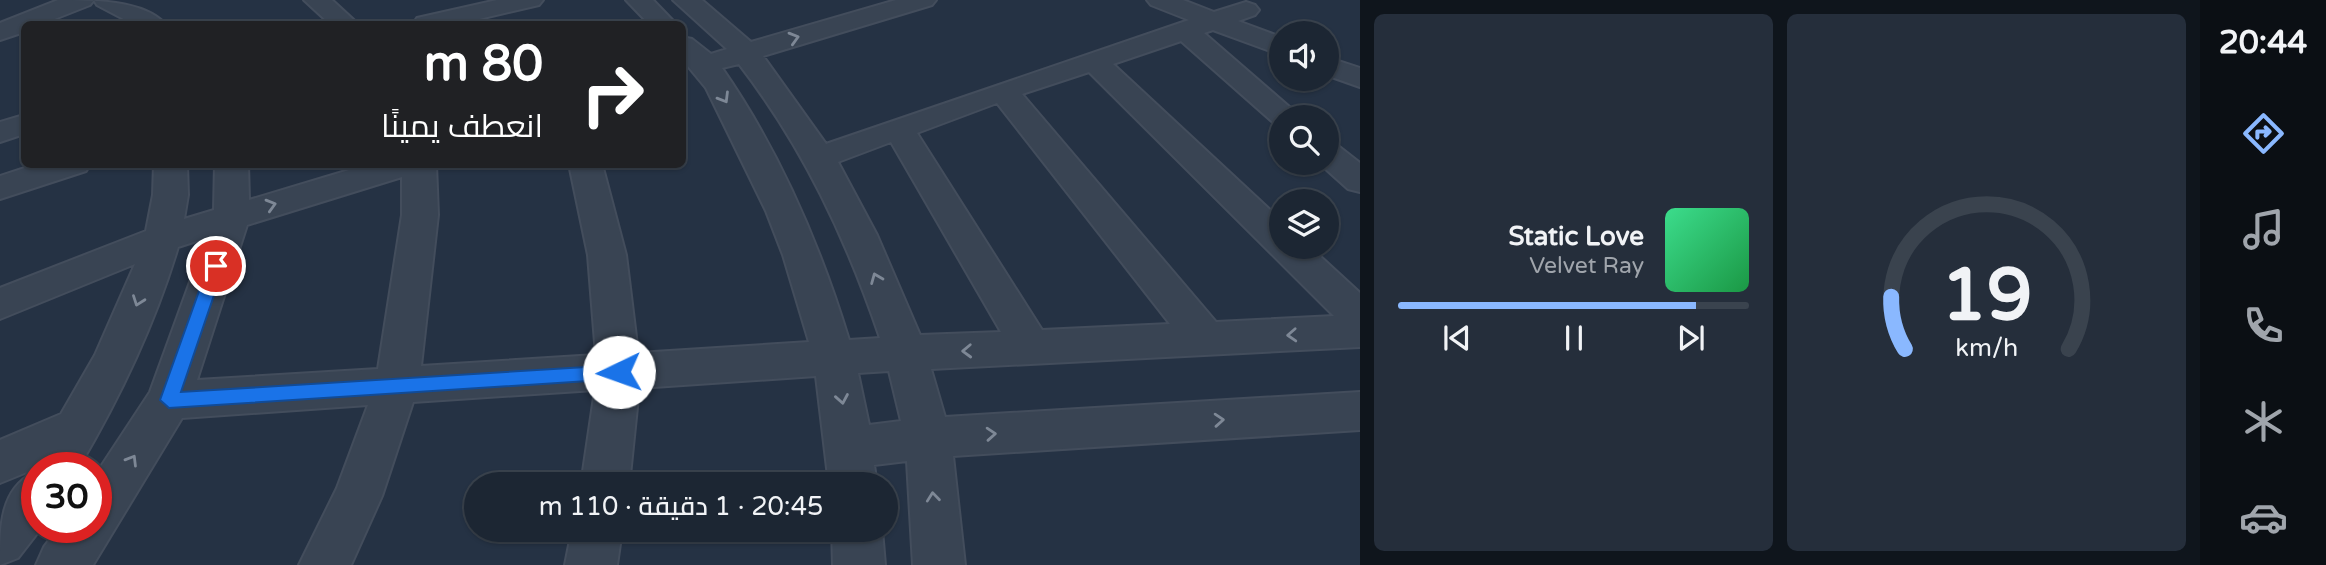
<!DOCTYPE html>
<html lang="ar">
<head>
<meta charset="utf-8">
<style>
  body { margin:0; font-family:"Varela Round",Cairo,sans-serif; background:#252e3b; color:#f1f3f6; direction:rtl; height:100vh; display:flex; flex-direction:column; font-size:26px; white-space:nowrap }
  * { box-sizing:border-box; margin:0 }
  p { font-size:23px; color:#a0a5ac }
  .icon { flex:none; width:38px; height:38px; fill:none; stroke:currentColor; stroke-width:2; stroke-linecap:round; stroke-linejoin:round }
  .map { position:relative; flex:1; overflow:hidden; direction:ltr }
  .side { display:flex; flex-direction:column; gap:14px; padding:14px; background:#0f151c; width:840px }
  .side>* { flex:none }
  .banner { position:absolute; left:21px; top:21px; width:665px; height:147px; border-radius:10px; box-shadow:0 2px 5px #0004,0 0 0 2px #3a434e; direction:rtl; background:#202124; color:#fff; overflow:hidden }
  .fabs { position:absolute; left:1269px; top:21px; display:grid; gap:14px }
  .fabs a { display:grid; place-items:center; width:70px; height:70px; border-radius:50%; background:#1c2633; box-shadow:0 2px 5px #0004,0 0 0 2px #3a434e; font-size:35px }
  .speed { position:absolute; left:21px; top:452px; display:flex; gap:14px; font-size:35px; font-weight:700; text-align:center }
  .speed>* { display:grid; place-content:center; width:91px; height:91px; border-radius:50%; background:#1c2633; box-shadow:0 2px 5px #0004,0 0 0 2px #3a434e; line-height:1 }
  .speed .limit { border:10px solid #d22; background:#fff; color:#111 }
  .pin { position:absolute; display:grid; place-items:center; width:60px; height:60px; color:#fff; margin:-30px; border:4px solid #fff; border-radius:50%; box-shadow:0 2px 7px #0007 }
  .me { position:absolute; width:77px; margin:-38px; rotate:267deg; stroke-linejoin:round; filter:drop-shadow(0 0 5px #0008) }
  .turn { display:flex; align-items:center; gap:24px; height:147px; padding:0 28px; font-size:32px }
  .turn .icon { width:91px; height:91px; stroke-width:2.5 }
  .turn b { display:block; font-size:49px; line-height:60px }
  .side .tile { flex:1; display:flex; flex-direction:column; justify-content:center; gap:10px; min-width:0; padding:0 24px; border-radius:10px; background:#252e3b }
  .side .dial { align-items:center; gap:0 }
  .dial svg { height:182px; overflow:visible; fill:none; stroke:#3a434e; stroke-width:7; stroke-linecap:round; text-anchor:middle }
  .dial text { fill:#f1f3f6; stroke:none }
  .song { display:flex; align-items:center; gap:21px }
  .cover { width:84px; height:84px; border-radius:10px; background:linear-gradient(135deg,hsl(150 70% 55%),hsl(140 70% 35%)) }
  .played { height:7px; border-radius:4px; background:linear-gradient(90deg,#8ab8ff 85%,#3a434e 85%) }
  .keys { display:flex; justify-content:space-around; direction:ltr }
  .side .tiles { flex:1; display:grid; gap:14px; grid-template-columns:repeat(2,1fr) }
  .trip { position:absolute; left:464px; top:472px; width:434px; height:70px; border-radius:35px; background:#1c2633; box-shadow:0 2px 5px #0004,0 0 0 2px #3a434e; font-weight:600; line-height:70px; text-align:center; direction:rtl }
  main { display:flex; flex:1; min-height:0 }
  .dock { display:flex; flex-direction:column; width:126px; justify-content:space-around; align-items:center; background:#0b0f14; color:#a0a5ac }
  .dock .icon { width:49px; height:49px }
  .dock .active { color:#8ab8ff }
  .dock b { font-size:32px; color:#f1f3f6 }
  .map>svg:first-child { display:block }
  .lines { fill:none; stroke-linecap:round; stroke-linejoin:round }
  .minor-casing { stroke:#434d5c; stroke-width:4 }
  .minor { fill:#394453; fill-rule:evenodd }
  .oneway { stroke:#7e8896 }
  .route { fill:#1a73e8; stroke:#114b97; stroke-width:2 }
</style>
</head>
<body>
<main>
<nav class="dock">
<b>20:44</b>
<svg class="icon active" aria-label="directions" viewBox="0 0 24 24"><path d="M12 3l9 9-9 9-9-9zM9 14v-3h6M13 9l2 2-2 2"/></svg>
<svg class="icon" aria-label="music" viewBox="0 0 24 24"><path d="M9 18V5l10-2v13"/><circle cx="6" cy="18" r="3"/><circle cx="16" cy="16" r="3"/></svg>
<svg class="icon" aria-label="phone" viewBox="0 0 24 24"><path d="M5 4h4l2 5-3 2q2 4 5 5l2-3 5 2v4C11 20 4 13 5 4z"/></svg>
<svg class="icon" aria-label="climate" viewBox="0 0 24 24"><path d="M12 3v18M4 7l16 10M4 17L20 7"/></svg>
<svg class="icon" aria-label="car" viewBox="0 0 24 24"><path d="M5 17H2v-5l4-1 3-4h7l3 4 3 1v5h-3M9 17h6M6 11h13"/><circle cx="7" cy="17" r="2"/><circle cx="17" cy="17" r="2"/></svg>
</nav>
<section class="side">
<div class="tiles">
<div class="tile dial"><svg viewBox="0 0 100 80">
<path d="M14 69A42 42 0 1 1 86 69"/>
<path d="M14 69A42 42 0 0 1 8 46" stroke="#8ab8ff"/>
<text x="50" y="56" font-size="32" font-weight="700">19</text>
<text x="50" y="72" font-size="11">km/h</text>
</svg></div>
<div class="tile">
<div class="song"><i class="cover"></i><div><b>Static Love</b><p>Velvet Ray</p></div></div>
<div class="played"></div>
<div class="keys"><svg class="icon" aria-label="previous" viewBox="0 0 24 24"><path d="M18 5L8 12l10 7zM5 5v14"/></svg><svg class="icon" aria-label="pause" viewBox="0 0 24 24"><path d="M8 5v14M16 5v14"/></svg><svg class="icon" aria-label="next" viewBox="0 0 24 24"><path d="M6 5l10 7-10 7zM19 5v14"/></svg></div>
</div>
</div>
</section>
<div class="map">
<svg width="1360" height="565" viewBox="0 0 1360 565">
  <rect width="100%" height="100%" fill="#253244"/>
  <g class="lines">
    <g class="minor-casing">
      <g id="minor">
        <path d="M58 0C91 0 144 0 165 24H133L97 5 94 0 90 5 42 24H24V32L0 40V23Z"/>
        <path d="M304 0H332L358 24H330Z"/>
        <path d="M497 0H543L539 5 458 24H413L417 18Z"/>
        <path d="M626 0H653L676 24H649Z"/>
        <path d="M673 0H702L751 42 896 0H936L932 5 763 56 826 144 1189 20 1151 5 1147 0H1183L1214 12 1246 2 1255 5 1259 10 1255 15 1238 21 1281 37V55L1213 30 1204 33 1301 117H1281V125L1275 124 1181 41 1113 64 1281 220V247H1310L1360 293V347L931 369 945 417 1360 392V430L953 456 965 565H913L907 461 874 465 877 485H829L816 376 639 388 629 485H581L595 390 413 402 382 496 351 565H299L337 488 368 405 182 418 93 565H36L44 547 59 527H96V474L150 392 206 238 178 247C155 324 119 399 79 467H37V527H42L18 558 0 565C0 527 0 490 33 473L32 470 0 483V440L61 414 95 355 135 264 0 319V288L146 231 153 195 154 164H187L188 195 184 219 214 210 215 164H248L249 200 369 164H436L438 215 421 366 596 355 588 255 569 164H602L626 255 638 353 809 342 783 255 766 211 706 88 682 59V37L692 39 711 54 727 49ZM739 64C803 147 846 238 880 338L849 340C820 245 779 150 722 68ZM1089 72 1334 316 1216 322 1022 94ZM997 103 1170 324 1042 330 917 133ZM891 142 1001 332 920 335 877 235 838 162ZM402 177V215L378 369 197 380 247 225ZM889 371 901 421 869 425 858 373Z"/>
        <path d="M1326 57 1360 68V87L1326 75Z"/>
        <path d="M24 115V134L0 142V122Z"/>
        <path d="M1326 142 1337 145 1360 163V192L1348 189 1319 163H1326Z"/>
        <path d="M37 164H90L86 171 0 199V176Z"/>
        <path d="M572 530H622L617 565H565Z"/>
        <path d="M832 530H882L885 565H833Z"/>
      </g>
    </g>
    <use href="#minor" class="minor"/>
  </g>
  <defs><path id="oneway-chevron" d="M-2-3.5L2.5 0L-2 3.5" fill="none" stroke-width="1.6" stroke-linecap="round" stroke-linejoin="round" transform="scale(1.75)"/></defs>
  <g class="oneway">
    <use href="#oneway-chevron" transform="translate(794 38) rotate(-16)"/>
    <use href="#oneway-chevron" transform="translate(724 98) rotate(59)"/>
    <use href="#oneway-chevron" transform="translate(271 205) rotate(-16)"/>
    <use href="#oneway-chevron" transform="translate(876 278) rotate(-112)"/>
    <use href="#oneway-chevron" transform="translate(138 301) rotate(110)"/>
    <use href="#oneway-chevron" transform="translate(1292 335) rotate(177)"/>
    <use href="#oneway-chevron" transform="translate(967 351) rotate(178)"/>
    <use href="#oneway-chevron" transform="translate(842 399) rotate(80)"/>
    <use href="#oneway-chevron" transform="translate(1219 420) rotate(-4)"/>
    <use href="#oneway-chevron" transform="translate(991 434) rotate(-4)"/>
    <use href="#oneway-chevron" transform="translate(132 460) rotate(-59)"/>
    <use href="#oneway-chevron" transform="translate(933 497) rotate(-96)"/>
  </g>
  <path class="route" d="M216 260 224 266 181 392 619 365 628 372 619 379 169 408 160 400 208 266Z"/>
</svg>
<div class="fabs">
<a><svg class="icon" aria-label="sound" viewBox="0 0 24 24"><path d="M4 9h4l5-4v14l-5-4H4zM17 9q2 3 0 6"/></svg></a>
<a><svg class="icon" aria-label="search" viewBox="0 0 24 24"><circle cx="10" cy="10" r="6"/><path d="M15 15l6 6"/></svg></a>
<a><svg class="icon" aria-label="layers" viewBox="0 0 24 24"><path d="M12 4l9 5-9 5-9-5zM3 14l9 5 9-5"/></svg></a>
</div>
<div class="speed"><div class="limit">30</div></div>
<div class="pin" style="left:216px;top:266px;background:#d93025"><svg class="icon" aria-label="arrive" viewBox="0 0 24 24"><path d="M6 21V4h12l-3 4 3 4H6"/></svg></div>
<svg class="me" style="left:619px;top:372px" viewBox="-20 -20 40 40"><circle r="19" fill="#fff"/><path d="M0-13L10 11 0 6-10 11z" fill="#1a73e8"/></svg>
<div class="trip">20:45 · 1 دقيقة · 110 m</div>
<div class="banner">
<div class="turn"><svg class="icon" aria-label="right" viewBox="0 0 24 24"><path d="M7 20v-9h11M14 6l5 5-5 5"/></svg><div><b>80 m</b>انعطف يمينًا</div></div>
</div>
</div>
</main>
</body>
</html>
